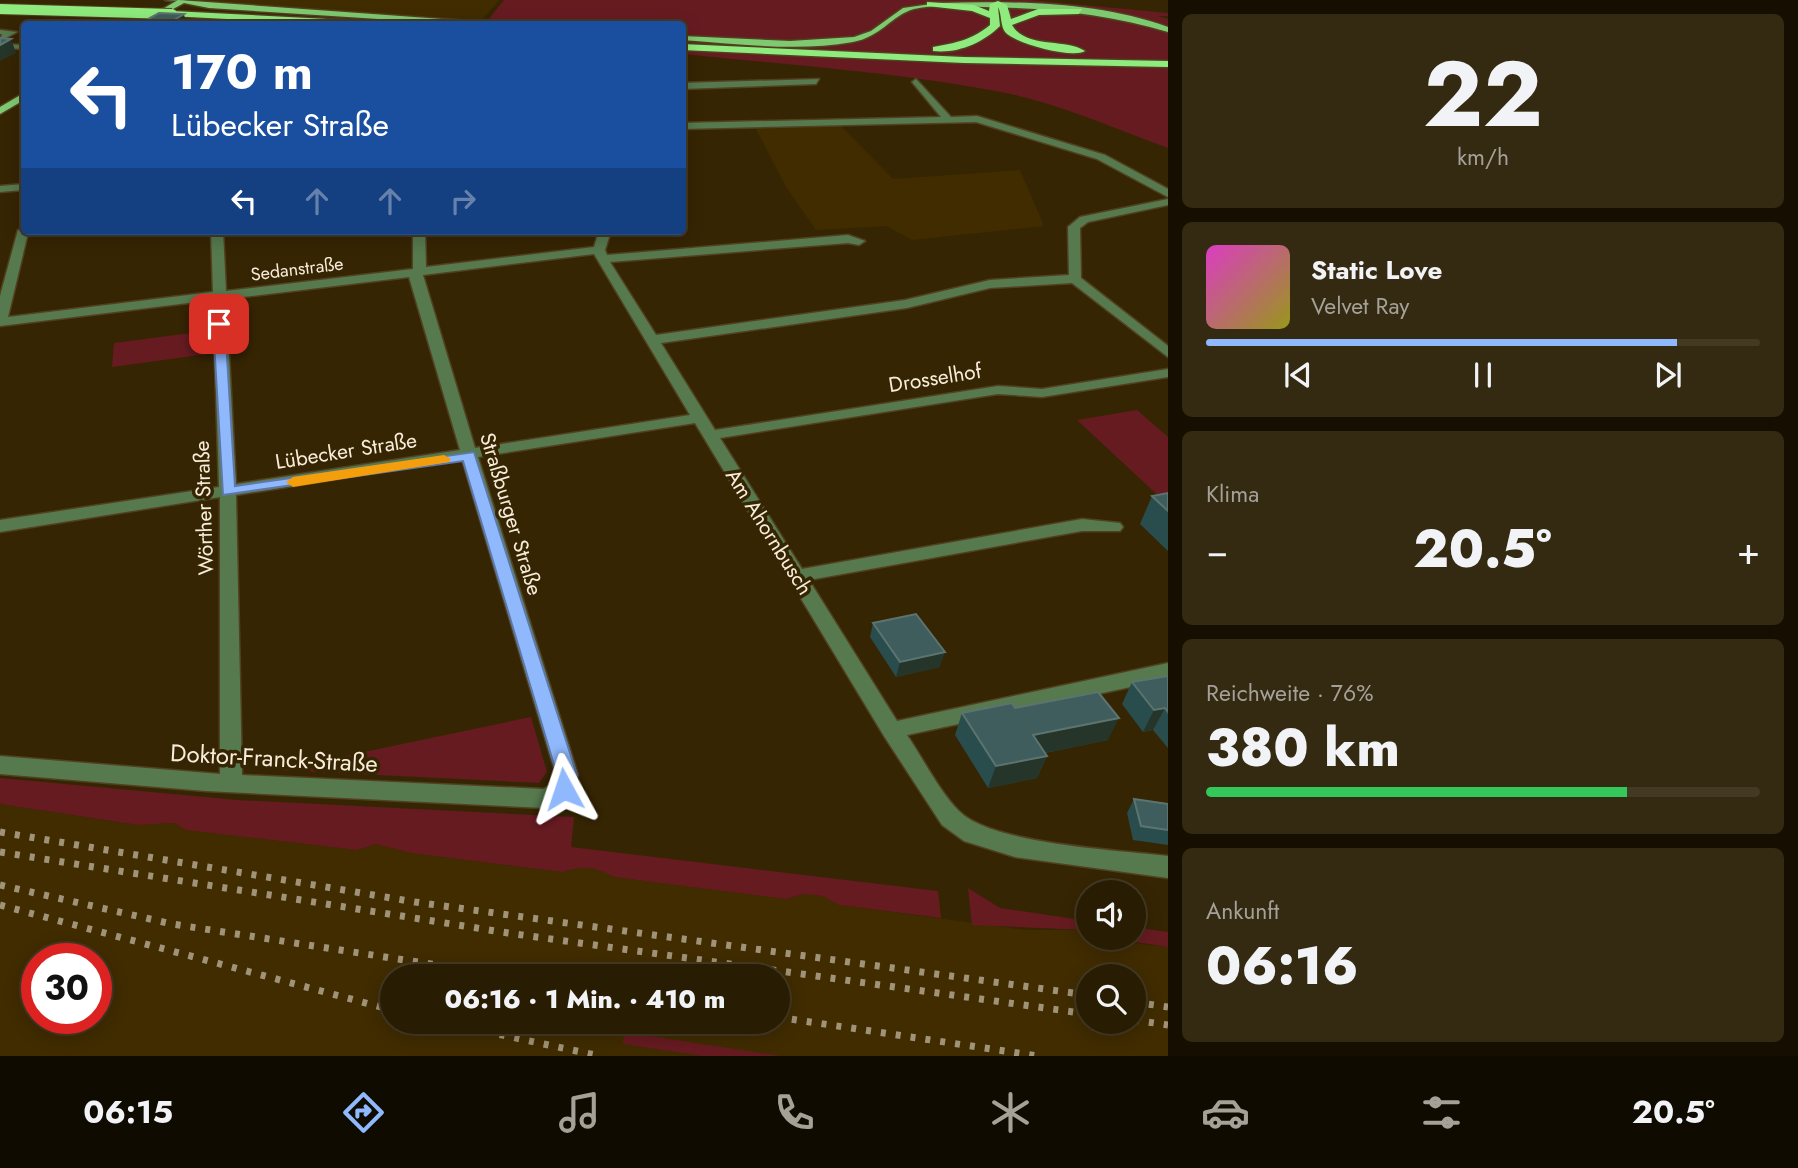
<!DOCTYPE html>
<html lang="de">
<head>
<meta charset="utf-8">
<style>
  body { margin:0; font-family:Jost,sans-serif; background:#342911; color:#f1f3f6; height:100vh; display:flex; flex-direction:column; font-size:26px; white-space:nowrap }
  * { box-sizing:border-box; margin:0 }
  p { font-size:23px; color:#a5a199 }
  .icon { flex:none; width:38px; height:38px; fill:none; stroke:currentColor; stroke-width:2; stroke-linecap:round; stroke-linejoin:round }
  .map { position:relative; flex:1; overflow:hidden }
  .side { display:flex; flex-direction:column; gap:14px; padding:14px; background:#160f01; width:630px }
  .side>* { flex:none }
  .guide { position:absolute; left:21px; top:21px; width:665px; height:214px; border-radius:7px; box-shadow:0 4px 18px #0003,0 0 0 2px #443a24; background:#1a4fa0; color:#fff; overflow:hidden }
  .controls { position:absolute; left:1076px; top:880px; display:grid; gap:14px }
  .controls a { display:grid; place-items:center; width:70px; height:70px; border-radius:50%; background:#281c02; box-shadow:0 4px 18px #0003,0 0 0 2px #443a24; font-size:35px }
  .speed { position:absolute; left:21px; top:943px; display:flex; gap:14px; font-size:35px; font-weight:700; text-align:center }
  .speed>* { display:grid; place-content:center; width:91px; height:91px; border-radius:50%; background:#281c02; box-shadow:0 4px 18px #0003,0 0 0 2px #443a24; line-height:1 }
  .speed .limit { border:10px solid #d22; background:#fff; color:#111 }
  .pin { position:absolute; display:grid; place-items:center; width:60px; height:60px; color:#fff; margin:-30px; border-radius:14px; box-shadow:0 4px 10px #0006 }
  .me { position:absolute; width:77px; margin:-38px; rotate:355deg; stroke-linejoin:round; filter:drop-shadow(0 0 5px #0008) }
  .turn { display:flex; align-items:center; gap:24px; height:147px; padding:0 35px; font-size:32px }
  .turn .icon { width:91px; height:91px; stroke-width:2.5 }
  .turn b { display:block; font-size:49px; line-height:60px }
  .lanes { display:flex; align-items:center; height:66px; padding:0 35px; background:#0003; justify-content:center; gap:35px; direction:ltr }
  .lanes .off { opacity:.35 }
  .big { font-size:52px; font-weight:800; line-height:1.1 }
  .side .widget { flex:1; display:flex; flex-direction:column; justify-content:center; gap:10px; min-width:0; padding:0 24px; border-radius:10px; background:#342911 }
  .side .dial { align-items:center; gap:0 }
  .dial b { font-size:91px; line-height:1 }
  .song { display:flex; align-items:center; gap:21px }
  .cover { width:84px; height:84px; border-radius:10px; background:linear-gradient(135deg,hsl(310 70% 55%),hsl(60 70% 35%)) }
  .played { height:7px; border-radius:4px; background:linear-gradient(90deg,#8fb8fd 85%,#443a24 85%) }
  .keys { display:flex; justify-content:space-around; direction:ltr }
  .heat { display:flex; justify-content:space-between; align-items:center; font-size:38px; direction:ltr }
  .charge { height:10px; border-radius:5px; background:linear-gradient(90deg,#34c759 76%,#443a24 0) }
  .trip { position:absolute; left:380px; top:964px; width:410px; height:70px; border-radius:35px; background:#281c02; box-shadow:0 4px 18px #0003,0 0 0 2px #443a24; font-weight:800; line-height:70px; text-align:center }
  .dock { display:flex; height:112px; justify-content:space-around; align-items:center; background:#100b01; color:#a5a199 }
  .dock .icon { width:49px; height:49px }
  .dock .selected { color:#8fb8fd }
  .dock b { font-size:32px; color:#f1f3f6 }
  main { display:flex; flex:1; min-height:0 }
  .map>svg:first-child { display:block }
  .built { fill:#412c00; fill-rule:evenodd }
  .green { fill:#661b21 }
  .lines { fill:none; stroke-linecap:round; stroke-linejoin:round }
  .minor-casing { stroke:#514121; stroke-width:3 }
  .major-casing { stroke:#514121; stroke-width:3 }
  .highway-casing { stroke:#514121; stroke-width:3 }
  .minor { fill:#56794e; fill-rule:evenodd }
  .major { fill:#7fca70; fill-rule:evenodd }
  .highway { fill:#8feb7d; fill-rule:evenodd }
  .rail { stroke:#a19379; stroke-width:7; stroke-dasharray:5 10; stroke-linecap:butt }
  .highway-bridge-casing { stroke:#514121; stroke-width:12; stroke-linecap:butt }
  .highway-bridge { stroke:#8feb7d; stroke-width:10 }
  .wall { fill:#294c4d }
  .shaded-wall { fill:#253529 }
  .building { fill:#3f5d5c; stroke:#5c7470; stroke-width:2 }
  .route { fill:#8fb8fd; stroke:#5d78a4; stroke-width:2 }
  .slow { fill:#f59e0b }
  .labels { text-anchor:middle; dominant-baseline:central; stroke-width:7; stroke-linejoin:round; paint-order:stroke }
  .far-street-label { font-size:18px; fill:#f8edda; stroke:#362503 }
  .street-label { font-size:21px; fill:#f8edda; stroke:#362503 }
  .near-street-label { font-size:24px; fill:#f8edda; stroke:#362503 }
</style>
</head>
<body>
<main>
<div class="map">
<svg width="1168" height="1056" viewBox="0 0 1168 1056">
  <rect width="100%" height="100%" fill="#362503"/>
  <g class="built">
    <path d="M195 0H499L481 21Z"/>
    <path d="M841 126 893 179 1020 170 1044 226 912 240 887 226 816 230 786 187 755 127Z"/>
    <path d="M0 804 137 825 174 823 186 830 357 850 376 844 411 853 562 872 580 866 599 869 614 877 786 899 803 894 823 896 840 905 1026 930H1088V938L1168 947V1056H0ZM37 959H96V1018H37ZM392 976H777V1022H392ZM1088 976H1134V1022H1088Z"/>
  </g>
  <g class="green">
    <path d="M504 0H1030L1168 13V16H1158L1168 19V148C1113 128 1058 103 1001 92 896 72 789 65 683 54L682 24H506L275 9 481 21 488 20Z"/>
    <path d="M207 331V354L112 367 114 343Z"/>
    <path d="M1137 410 1168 437V499L1163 500 1077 420Z"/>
    <path d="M531 717 547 772 539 783 278 770Z"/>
    <path d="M0 778 237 800 574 817 571 847 938 891 941 918 839 905 823 896 804 894 786 899 614 877C595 867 583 865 563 872L411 853 376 844 357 850 186 830 174 823 138 825 0 804Z"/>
    <path d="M968 888 1000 908 1088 921V930L972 925Z"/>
    <path d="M1134 927 1168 932V947L1109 938H1134Z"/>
    <path d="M624 1032 780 1056H703L623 1044Z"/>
  </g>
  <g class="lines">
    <g class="minor-casing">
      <g id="minor">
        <path d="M165 0H186L182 2Z"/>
        <path d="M0 30 17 32 0 41 2 34H0Z"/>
        <path d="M0 44 24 45V49L0 48Z"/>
        <path d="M819 79 816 84 682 89V83Z"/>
        <path d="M916 79 951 117 977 116 1105 155 1168 189V197L1097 159 976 122 682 129V123L941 117 912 82Z"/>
        <path d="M24 184V190L0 192V186Z"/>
        <path d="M1168 199V205L1088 222 1080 228 1081 278 1168 346V357L1072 283 990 288 907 308 661 343 715 430 998 386 1042 389 1168 369V377L1042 397 998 394 720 438 802 569 1082 519 1120 523 1123 527 1120 531H1082L809 580 897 721 1168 663V679L907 735C922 757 941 794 959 811 991 844 1119 850 1168 856V878L1015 857 964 841 942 825 884 736 695 423 478 457 578 775 572 796 545 808 206 791 0 774V756L220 774V497L0 532V520L219 487 213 300 0 326V296L18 230 28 233 8 317 213 292 211 231H223L226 291 413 269V231H425L426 267 594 247 599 231H611L605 250 607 255 848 235 865 241 859 245 848 243 610 262 656 335 905 300 990 280 1069 275 1068 227 1080 217ZM594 254 690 415 475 448 423 275ZM409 277 460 450 236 484 226 299ZM462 459 556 775 554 784 543 789 242 775 236 495Z"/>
      </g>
    </g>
    <g class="major-casing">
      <g id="major">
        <path d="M178 0 484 22 488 24H456L209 8 184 3 146 24H137Z"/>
        <path d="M938 3C1013 1 1096 1 1168 27V32C1107 14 1047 8 983 7 961 6 936 4 914 9 892 15 881 37 853 42 798 52 739 44 682 40V36L790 41 854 37 871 31 903 8Z"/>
        <path d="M24 93V100L0 114V107Z"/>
      </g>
    </g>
    <g class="highway-casing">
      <g id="highway">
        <path d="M998 1 1007 5 1011 19 1038 9H1082L1079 14 1039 15 1012 25C1026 49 1065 38 1085 51 1073 59 1017 44 1006 33 1000 27 1002 14 998 7L1000 26C983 43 957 54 933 51V47C955 43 972 40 990 25V18L972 11 927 6V2L974 5 989 11 990 4Z"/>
        <path d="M172 11 367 21 372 24H322L169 16Z"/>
        <path d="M682 44 964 57 1168 61V67L964 63 682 50Z"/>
      </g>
    </g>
    <use href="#minor" class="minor"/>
    <use href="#major" class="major"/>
    <use href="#highway" class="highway"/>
    <g class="rail">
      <path d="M0 832 415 902 1088 995"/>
      <path d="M0 852 508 933 1088 1014"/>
      <path d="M0 885 172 924 508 976"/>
      <path d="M0 905 392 1010"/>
      <path d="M1134 1002 1168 1007"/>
      <path d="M777 1017 1038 1056"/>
      <path d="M1134 1020 1168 1025"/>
      <path d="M441 1022 600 1056"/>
    </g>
    <g class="highway-bridge-casing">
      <path id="highway-bridge" d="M0 9 172 14"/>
    </g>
    <use href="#highway-bridge" class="highway-bridge"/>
  </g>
  <g class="wall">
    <path d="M1168 493V551L1140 524 1152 496Z"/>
    <path d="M873 623 940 667 896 677 870 637Z"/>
    <path d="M1168 676V748L1153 730 1143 732 1122 704 1132 682Z"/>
    <path d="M1015 708 1108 740 1045 753 1047 756 1037 778 988 788 955 735 962 713Z"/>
    <path d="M1134 799 1168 804V845L1133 840 1127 813Z"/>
  </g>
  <g class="shaded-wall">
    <path d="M184 14 186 24H167Z"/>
    <path d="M11 39 16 53 0 61V45Z"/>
    <path d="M945 652 940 667 896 677 900 662Z"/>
    <path d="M1165 708 1153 730 1143 732 1154 710Z"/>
    <path d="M1119 718 1108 740 1024 757 1033 735Z"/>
    <path d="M1047 756 1037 778 988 788 996 766Z"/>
  </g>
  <g class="building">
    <path d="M159 13 184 14 167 24H139Z"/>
    <path d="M0 38 11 39 0 45Z"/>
    <path d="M1168 493V511L1152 496Z"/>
    <path d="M916 614 945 652 900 662 873 623Z"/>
    <path d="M1168 676V712L1165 708 1154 710 1132 682Z"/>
    <path d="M1098 692 1119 718 1033 735 1047 756 996 766 962 713 1012 703 1015 708Z"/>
    <path d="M1134 799 1168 804V830L1141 826Z"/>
  </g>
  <path class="route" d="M219 320 225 324 235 486 474 452 577 775 571 795 564 798 557 795 554 789 557 775 463 461 223 495 213 324Z"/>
  <path class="slow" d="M444 455 451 459 449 462 293 487 286 482 293 477Z"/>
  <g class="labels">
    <g class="far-street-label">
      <text transform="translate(297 269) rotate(-7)">Sedanstraße</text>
    </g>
    <g class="street-label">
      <text transform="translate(935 378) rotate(-9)">Drosselhof</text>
      <text transform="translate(346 451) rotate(-9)">Lübecker Straße</text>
      <text transform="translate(204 508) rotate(-92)">Wörther Straße</text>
      <text transform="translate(511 514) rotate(73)">Straßburger Straße</text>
      <text transform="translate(769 532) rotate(58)">Am Ahornbusch</text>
    </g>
    <g class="near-street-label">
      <text transform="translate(274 758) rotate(3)">Doktor-Franck-Straße</text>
    </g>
  </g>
</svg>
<div class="controls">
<a><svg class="icon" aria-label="sound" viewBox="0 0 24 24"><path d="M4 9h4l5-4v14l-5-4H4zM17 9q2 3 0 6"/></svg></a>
<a><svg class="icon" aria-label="search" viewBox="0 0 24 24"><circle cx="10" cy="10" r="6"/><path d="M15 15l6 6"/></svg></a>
</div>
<div class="speed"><div class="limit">30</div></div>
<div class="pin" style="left:219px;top:324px;background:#d93025"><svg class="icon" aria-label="arrive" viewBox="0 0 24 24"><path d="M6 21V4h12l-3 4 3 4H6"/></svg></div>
<svg class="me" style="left:564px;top:789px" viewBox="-20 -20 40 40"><path d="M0-17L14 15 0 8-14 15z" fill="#8fb8fd" stroke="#fff" stroke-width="4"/></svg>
<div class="trip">06:16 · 1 Min. · 410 m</div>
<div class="guide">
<div class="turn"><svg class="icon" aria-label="left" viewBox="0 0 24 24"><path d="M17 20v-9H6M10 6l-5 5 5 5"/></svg><div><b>170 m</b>Lübecker Straße</div></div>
<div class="lanes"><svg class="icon" aria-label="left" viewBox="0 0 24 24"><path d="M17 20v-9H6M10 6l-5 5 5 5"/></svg><svg class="icon off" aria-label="ahead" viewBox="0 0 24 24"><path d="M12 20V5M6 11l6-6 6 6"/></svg><svg class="icon off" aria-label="ahead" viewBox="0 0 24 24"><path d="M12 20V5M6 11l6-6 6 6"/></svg><svg class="icon off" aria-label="right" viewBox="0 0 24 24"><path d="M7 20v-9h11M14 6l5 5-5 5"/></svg></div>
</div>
</div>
<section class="side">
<div class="widget dial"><b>22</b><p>km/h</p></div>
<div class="widget">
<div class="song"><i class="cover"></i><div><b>Static Love</b><p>Velvet Ray</p></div></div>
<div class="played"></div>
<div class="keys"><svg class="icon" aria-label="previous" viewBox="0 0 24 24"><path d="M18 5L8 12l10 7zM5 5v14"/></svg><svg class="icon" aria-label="pause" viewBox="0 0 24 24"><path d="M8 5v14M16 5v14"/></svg><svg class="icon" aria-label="next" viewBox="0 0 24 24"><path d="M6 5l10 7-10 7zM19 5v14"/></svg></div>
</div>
<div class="widget"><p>Klima</p>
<div class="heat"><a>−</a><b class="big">20.5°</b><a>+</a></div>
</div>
<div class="widget"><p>Reichweite · 76%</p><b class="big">380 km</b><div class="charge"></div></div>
<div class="widget"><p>Ankunft</p><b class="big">06:16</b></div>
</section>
</main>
<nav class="dock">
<b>06:15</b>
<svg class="icon selected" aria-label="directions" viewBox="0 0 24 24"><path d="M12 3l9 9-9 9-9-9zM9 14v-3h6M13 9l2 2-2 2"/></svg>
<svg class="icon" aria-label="music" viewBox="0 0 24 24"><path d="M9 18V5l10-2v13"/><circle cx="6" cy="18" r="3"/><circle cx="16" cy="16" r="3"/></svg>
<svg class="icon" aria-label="phone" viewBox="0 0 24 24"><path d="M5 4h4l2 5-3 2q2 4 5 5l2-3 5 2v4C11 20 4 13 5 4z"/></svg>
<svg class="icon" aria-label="climate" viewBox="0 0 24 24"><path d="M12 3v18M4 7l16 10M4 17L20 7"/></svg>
<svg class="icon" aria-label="car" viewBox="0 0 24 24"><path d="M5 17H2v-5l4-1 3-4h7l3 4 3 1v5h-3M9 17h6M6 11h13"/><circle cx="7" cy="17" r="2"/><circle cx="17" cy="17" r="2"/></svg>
<svg class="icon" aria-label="filters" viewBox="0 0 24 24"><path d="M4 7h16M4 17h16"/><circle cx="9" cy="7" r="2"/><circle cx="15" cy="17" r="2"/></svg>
<b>20.5°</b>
</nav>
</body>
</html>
